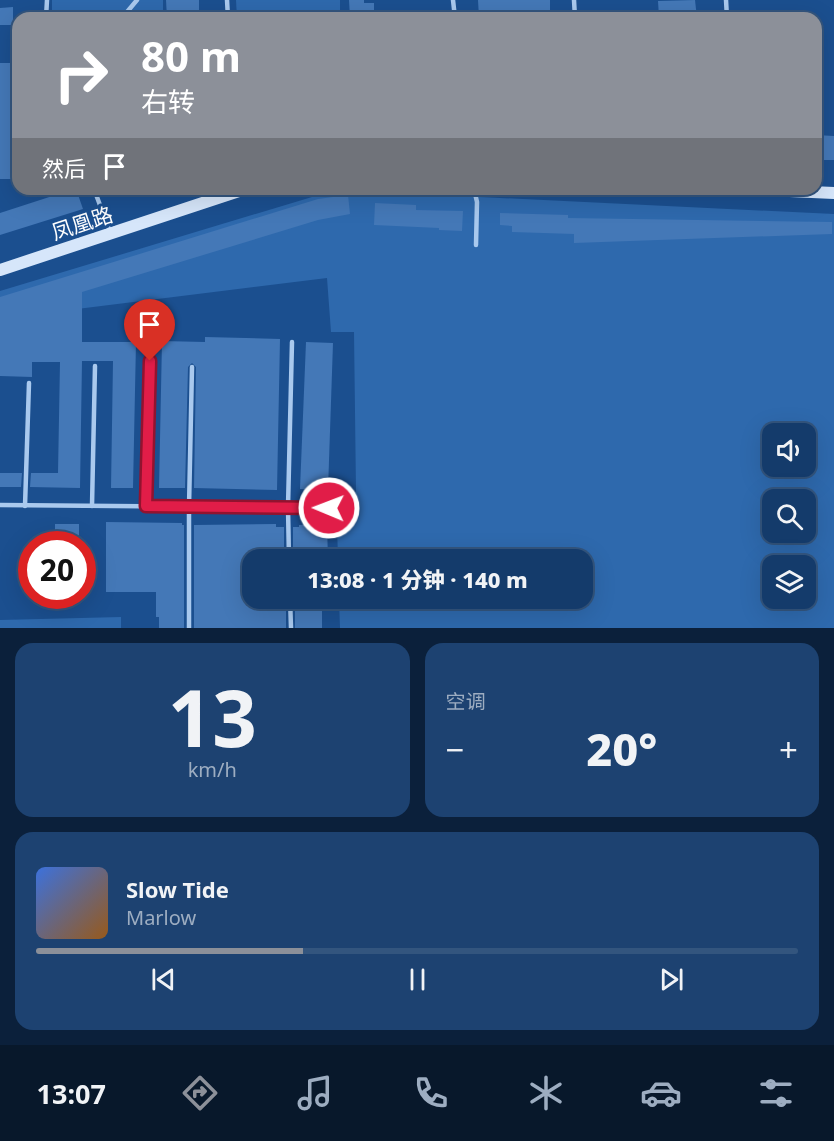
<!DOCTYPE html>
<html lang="zh">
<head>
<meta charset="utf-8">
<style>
  body { margin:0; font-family:"Noto Sans","Noto Sans SC",sans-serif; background:#1d4271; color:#f1f3f6; height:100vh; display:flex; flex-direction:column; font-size:22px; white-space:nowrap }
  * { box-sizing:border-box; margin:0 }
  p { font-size:20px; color:#9dadc1 }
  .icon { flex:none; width:33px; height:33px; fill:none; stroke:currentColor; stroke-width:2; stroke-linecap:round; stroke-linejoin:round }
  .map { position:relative; height:628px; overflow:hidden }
  .side { display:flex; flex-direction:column; gap:15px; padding:15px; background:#0b203b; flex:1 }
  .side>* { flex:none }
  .guide { position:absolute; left:12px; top:12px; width:810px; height:183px; border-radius:18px; box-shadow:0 6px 24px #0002,0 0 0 2px #33557e; background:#8c9099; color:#fff; overflow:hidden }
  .controls { position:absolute; left:762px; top:423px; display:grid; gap:12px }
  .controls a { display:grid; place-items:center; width:54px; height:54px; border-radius:12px; background:#143b6b; box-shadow:0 6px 24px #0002,0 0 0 2px #33557e; font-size:30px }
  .speed { position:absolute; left:18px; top:531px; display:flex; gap:12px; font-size:30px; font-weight:700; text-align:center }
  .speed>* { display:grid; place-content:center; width:78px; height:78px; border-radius:50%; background:#143b6b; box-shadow:0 6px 24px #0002,0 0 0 2px #33557e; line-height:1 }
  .speed .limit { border:9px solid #d22; background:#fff; color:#111 }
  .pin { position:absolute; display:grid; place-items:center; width:51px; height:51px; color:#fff; margin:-62px -26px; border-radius:50% 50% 50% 0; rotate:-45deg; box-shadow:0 0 6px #0007 }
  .pin .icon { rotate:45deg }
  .me { position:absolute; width:66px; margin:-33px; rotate:271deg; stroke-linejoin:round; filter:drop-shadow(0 0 4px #0008) }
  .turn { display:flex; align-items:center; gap:21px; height:126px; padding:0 30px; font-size:27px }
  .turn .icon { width:78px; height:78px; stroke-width:2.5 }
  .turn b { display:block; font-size:42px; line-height:51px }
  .then { display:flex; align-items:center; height:57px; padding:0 30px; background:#0003; gap:12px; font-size:22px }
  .big { font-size:45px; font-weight:800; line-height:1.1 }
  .side .widget { flex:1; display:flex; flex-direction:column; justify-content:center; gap:9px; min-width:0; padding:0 21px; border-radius:18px; background:#1d4271 }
  .side .dial { align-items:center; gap:0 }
  .dial b { font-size:78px; line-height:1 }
  .song { display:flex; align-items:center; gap:18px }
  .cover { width:72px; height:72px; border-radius:9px; background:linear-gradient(135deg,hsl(220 70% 55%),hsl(30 70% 35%)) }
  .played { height:6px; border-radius:3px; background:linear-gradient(90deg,#8c9099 35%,#33557e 35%) }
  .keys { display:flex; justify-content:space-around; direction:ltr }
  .heat { display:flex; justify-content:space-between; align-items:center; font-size:33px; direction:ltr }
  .side .tiles { flex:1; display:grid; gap:15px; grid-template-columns:1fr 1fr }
  .widget:last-child { grid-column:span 2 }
  .trip { position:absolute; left:242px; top:549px; width:351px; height:60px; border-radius:18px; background:#143b6b; box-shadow:0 6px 24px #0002,0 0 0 2px #33557e; font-weight:800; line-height:60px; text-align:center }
  .dock { display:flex; height:96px; justify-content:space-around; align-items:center; background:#08182b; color:#9dadc1 }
  .dock .icon { width:42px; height:42px }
  .dock .selected { color:#8c9099 }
  .dock b { font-size:27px; color:#f1f3f6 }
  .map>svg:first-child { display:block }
  .green { fill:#2e69ad; fill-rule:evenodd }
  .building { fill:#4478b7 }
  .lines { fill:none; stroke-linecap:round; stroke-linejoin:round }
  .lane { stroke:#a9c9ee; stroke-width:4.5 }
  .secondary { stroke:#d6e6fa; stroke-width:12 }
  .route-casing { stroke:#92132f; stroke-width:15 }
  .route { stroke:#e11d48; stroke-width:10 }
  .labels { text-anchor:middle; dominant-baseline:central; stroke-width:6; stroke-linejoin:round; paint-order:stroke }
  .street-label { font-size:21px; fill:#fff; stroke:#1b4f8f }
</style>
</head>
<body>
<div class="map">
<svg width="834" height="628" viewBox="0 0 834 628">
  <rect width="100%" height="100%" fill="#1b4f8f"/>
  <g class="green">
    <rect x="52" y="0" width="111" height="18"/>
    <path d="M236 0H340V18H237Z"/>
    <path d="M355 191 834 214V628H340L339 599 582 598V560L338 559 336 492H356L354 332H331L327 278 53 312 0 346V291L312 197 329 193ZM772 434H806V466H772ZM772 500H806V532H772ZM772 566H806V598H772Z"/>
    <path d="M121 617V628H0V620Z"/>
  </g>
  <g class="building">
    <path d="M166 0H199V18H167Z"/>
    <path d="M349 0H364V3H374V18H350Z"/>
    <path d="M478 0H550V13H541V18H479Z"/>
    <path d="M695 0 697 18H659L658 1Z"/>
    <path d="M13 7V25H0V8Z"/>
    <path d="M0 63H12V86H18V106H14L13 125V157H18V179H0Z"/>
    <path d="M816 135 834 136V160H816Z"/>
    <path d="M74 189H76L83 209 0 235V213Z"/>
    <path d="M348 195 350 214 318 220 82 292V342H136L133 488H111L113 361H82L80 488 30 487 31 473H58L60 362H32V377L0 376V297L318 199Z"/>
    <path d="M375 203 416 205V210L463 211 462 231 439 230V228L374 225Z"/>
    <path d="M500 213 568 215V218L832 222V234L574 243V234L512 232V226L500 225Z"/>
    <path d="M205 337 280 339 277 490 194 488 196 367 192 363 188 367 185 488H159L162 341 205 342Z"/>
    <path d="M306 342 333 343 328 490 300 489Z"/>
    <path d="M0 473H22L21 487H0Z"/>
    <path d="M106 522 182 523V525H184V628H159V617H156V592H106Z"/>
    <rect x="55" y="524" width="24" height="20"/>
    <path d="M276 524V527H284V560H252V598H286V628H194V525Z"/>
    <path d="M327 524 328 560H293V527H299V525Z"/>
    <rect x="295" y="598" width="27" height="30"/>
  </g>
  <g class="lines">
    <g class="lane">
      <path d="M227 0 228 18"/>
      <path d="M453 0 455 18"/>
      <path d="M574 0 575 18"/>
      <path d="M726 0 727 18"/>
      <path d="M46 18 47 0"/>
      <path d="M122 18 137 0"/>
      <path d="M94 189 110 232"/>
      <path d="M474 189 477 202 476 245"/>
      <path d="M0 505 329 508"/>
      <path d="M25 506 29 383"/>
      <path d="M92 506 95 366"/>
      <path d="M146 506 150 361"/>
      <path d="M289 560 288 507 292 342"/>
      <path d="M290 598 291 628"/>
      <path d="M189 628V507L192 367"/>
    </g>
    <g class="secondary">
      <path d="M748 189 834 193"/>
      <path d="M0 270 245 189"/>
    </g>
  </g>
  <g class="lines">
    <g class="route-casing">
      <path id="route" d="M150 361 146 506 329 508"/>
    </g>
    <use href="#route" class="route"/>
  </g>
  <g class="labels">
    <g class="street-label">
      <text transform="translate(82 223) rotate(-18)">凤凰路</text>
    </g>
  </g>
</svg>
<div class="controls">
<a><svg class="icon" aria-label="sound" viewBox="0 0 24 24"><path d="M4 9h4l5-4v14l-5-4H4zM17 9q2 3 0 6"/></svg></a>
<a><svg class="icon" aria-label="search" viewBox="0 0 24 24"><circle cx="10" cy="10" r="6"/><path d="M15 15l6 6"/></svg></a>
<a><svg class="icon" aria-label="layers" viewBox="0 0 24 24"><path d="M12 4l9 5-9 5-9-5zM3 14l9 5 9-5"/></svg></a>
</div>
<div class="speed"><div class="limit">20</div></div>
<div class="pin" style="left:150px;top:361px;background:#d93025"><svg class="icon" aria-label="arrive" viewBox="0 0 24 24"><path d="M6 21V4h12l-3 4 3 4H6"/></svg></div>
<svg class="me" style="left:329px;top:508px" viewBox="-20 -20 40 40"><circle r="17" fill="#e11d48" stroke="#fff" stroke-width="3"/><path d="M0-11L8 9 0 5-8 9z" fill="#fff"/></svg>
<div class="trip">13:08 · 1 分钟 · 140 m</div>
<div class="guide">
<div class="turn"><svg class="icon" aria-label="right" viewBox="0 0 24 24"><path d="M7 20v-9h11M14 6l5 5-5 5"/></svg><div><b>80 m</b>右转</div></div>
<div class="then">然后<svg class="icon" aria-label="arrive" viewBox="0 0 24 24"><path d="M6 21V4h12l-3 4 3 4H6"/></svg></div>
</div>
</div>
<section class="side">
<div class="tiles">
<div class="widget dial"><b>13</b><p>km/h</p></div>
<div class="widget"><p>空调</p>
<div class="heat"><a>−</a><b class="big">20°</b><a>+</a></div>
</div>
<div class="widget">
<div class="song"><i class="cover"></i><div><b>Slow Tide</b><p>Marlow</p></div></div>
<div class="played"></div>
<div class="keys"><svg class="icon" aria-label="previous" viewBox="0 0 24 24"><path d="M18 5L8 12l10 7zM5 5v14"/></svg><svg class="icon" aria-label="pause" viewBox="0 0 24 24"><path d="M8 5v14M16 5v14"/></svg><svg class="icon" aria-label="next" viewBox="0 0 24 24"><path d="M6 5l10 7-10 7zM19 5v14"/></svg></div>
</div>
</div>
</section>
<nav class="dock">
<b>13:07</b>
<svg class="icon selected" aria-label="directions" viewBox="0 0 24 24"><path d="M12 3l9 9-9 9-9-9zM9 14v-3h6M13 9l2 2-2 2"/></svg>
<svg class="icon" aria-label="music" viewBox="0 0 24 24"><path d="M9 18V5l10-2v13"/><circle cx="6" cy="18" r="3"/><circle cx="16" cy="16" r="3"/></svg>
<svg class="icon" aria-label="phone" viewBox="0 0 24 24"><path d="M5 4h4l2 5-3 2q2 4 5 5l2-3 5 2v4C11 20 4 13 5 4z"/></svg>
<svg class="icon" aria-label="climate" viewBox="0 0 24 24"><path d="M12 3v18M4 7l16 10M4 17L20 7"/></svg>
<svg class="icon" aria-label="car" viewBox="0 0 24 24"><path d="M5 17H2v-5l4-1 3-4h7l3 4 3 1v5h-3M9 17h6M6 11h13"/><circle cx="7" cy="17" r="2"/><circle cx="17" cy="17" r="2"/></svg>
<svg class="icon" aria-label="filters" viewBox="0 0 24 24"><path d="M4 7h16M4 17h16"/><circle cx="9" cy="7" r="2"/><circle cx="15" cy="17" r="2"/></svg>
</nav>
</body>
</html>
